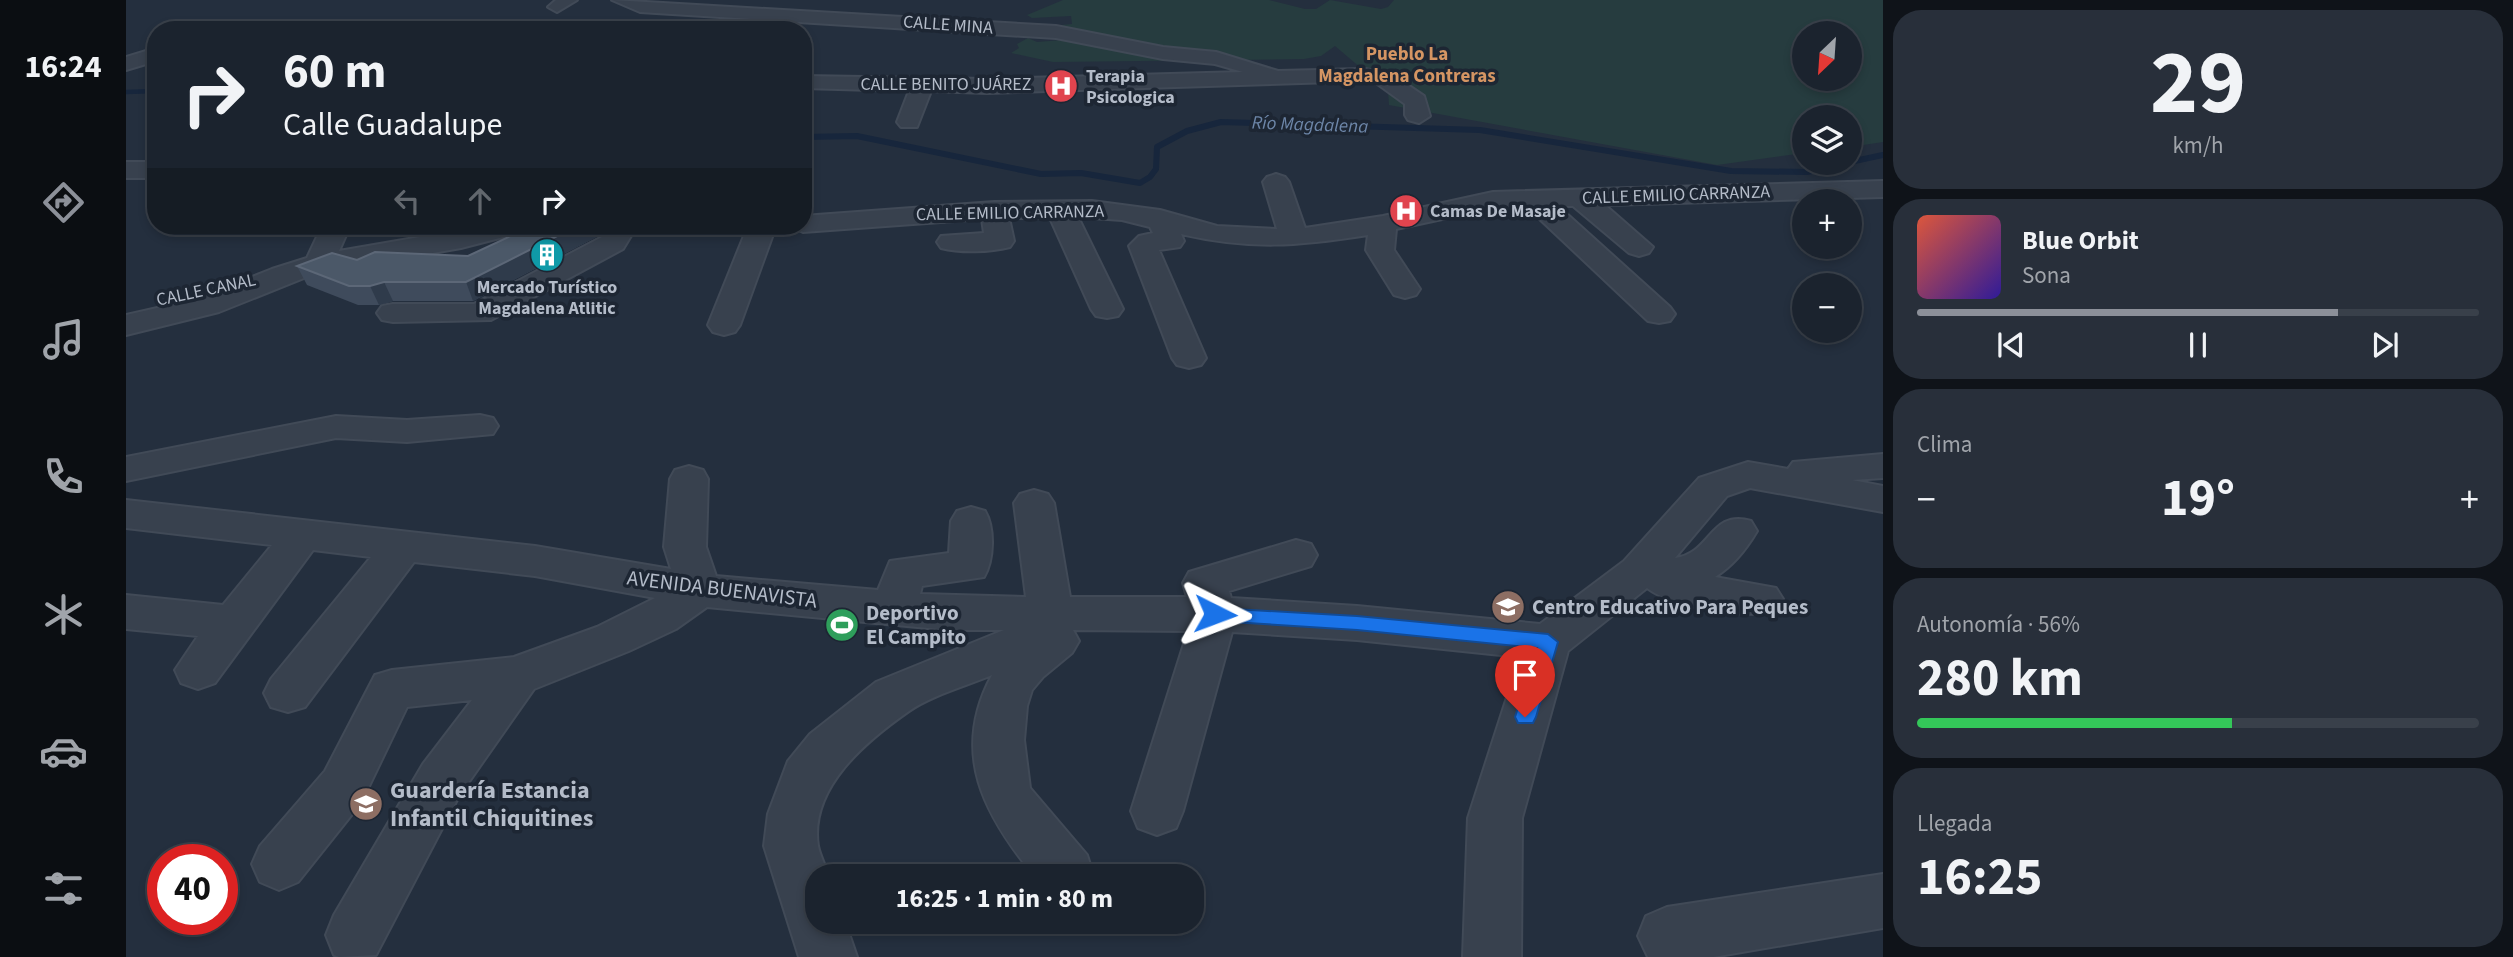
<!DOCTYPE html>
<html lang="es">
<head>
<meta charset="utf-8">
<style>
  body { margin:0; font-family:"Source Sans 3",sans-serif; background:#282f3a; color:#f1f3f6; height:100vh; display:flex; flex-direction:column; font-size:26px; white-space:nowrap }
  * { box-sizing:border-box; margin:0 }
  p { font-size:23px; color:#a0a4aa }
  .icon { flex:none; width:38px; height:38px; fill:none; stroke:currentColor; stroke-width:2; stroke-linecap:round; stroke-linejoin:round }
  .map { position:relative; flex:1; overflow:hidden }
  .details { display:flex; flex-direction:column; gap:10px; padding:10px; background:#0f1319; width:630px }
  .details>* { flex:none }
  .hud { position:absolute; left:21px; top:21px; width:665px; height:214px; border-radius:28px; box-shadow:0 4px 10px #0003,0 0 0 2px #39404a; background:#1b232e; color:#f1f3f6; overflow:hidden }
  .needle { width:46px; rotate:205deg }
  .controls { position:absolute; left:1666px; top:21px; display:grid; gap:14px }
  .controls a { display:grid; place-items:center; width:70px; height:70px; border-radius:50%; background:#1b232e; box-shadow:0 4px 10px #0003,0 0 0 2px #39404a; font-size:35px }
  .speed { position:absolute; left:21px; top:844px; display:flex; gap:14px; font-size:35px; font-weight:700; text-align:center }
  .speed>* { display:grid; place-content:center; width:91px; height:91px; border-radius:50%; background:#1b232e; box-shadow:0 4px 10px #0003,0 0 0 2px #39404a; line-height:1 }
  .speed .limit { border:10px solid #d22; background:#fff; color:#111 }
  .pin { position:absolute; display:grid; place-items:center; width:60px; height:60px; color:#fff; margin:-72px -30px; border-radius:50% 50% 50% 0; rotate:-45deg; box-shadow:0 0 7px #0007 }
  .pin .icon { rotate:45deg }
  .me { position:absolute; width:77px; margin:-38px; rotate:93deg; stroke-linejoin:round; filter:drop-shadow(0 0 5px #0008) }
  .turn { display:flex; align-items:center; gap:24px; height:147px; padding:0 21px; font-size:32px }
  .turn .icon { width:91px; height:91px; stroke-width:2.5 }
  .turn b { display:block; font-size:49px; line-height:60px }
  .lanes { display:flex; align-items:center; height:66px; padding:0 21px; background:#0003; justify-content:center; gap:35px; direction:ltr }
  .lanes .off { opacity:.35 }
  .big { font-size:52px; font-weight:700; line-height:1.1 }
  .details .tile { flex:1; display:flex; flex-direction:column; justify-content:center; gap:10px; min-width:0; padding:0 24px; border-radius:28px; background:#282f3a }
  .details .dial { align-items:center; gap:0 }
  .dial b { font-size:91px; line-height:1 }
  .song { display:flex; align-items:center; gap:21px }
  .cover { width:84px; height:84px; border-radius:10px; background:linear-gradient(135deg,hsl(10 70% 55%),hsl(250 70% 35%)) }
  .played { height:7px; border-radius:4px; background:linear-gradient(90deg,#8c9099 75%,#39404a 75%) }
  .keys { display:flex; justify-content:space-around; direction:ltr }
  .heat { display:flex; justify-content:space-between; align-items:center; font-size:38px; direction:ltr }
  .charge { height:10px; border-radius:5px; background:linear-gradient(90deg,#34c759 56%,#39404a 0) }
  .trip { position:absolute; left:679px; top:864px; width:399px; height:70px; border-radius:28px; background:#1b232e; box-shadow:0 4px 10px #0003,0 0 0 2px #39404a; font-weight:700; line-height:70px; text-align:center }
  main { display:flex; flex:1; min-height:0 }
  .tab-bar { display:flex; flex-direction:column; width:126px; justify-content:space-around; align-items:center; background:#0b0e12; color:#a0a4aa }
  .tab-bar .icon { width:49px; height:49px }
  .tab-bar .active { color:#8c9099 }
  .tab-bar b { font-size:32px; color:#f1f3f6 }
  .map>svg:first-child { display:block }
  .green { fill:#263c3f; fill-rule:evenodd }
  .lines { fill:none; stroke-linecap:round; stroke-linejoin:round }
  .stream-far1 { stroke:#17263c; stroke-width:4.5 }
  .stream { stroke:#17263c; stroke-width:6 }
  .minor-casing { stroke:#414a57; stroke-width:4 }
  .minor { fill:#38414e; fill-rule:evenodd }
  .wall { fill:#3f4b5c }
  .shaded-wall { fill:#2f3b4b }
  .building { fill:#4b5868; stroke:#5c6777; stroke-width:2 }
  .route { fill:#1a73e8; stroke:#114b97; stroke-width:2 }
  .labels { text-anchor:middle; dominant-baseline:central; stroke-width:7; stroke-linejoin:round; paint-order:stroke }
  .far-street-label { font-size:18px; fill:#b4bcc9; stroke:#1d2633 }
  .far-poi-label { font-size:18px; font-weight:bold; fill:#b4bcc9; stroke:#1d2633; text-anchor:start }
  .far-neighbourhood-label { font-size:19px; font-weight:bold; fill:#d59563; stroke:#1d2633 }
  .far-water-label { font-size:19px; font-style:italic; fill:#6d86a8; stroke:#1d2633 }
  .street-label { font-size:21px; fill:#b4bcc9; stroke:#1d2633 }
  .poi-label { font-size:21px; font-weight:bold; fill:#b4bcc9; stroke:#1d2633; text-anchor:start }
  .near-poi-label { font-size:24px; font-weight:bold; fill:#b4bcc9; stroke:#1d2633; text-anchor:start }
</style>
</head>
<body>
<main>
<nav class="tab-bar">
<b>16:24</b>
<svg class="icon active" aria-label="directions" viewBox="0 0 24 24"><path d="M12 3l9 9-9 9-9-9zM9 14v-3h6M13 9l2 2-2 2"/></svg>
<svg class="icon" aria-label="music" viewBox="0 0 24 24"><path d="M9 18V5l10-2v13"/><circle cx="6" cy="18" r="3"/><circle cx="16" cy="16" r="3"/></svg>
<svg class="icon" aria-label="phone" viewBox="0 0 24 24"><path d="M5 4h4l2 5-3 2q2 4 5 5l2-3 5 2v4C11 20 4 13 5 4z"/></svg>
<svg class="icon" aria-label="climate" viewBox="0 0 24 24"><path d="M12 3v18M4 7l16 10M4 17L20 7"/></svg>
<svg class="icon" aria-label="car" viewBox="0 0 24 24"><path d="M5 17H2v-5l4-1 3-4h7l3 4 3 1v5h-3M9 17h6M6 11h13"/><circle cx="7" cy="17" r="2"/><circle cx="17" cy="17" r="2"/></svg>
<svg class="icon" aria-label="filters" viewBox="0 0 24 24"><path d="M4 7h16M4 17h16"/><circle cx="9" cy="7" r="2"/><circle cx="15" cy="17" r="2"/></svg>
</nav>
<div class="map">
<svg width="1757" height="957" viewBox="0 0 1757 957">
  <rect width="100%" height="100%" fill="#242f3e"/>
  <path class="green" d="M937 0H1143L1179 9H1190L1204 0 1255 9 1262 7 1268 0H1757V142L1724 147V117H1678V153L1591 165 1263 105 1262 91 1209 46 1195 56 1178 59 927 62 885 53 893 48 891 44 902 38 911 42 936 40V25L946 24 945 16 906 18 901 15ZM1678 33H1724V79H1678Z"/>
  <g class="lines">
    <path class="stream-far1" d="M0 92 30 91"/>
    <g class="stream">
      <path d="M677 137 731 136 915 174 955 173 1014 183 1024 177 1030 169 1031 147 1061 131 1095 122 1354 130 1605 171 1681 172 1723 163"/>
      <path d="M1724 162 1757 155"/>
    </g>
    <g class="minor-casing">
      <g id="minor">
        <path d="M430 0H451L431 12 422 7Z"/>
        <path d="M486 0 930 26 1037 47 1090 52 1152 71 1238 69 1264 73 1298 96 1304 116 1293 123 1282 120 1279 115V104L1250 83 1238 81 861 93 805 91 791 127H775L771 122 783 91 677 88V76L861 79 1117 72 1089 64 1037 59 930 38 514 12Z"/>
        <path d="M30 48V61L0 70V57Z"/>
        <rect x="0" y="162" width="30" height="16"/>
        <path d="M1150 174 1159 177 1163 182 1179 228 1257 216 1367 192 1757 181V197L1479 205 1527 247 1523 253 1513 256 1503 253 1447 206H1432L1544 307 1549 314 1544 321 1533 323 1522 321 1401 207 1367 208 1270 229 1268 250 1294 289 1290 295 1279 298 1268 295 1240 250 1242 235C1172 246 1125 250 1055 234L1058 241 1054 247 1033 250 1080 358 1075 365 1063 368 1051 365 1046 358 1003 246 1013 236 1027 233 1024 227 996 220 952 217 997 309 992 316 981 318 970 316 965 309 924 218H883L888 241 884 247C864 252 835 253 815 248L811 242 815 236 858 233 856 219 677 232 664 226H677V216L868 202 966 201 1034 210 1091 226 1151 229 1137 182 1141 177Z"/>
        <path d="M196 226H224L213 251 358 226H401L397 232 335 248 188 274 93 312 0 335V315L71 299 146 269 181 258Z"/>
        <path d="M483 226H511L497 249 365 320 267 322 256 320 251 313 256 306 267 304H348L476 237Z"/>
        <path d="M622 226H650L614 325 609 332 598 335 587 332 582 325Z"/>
        <path d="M354 415 367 418 372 426 367 434 281 442 210 438 0 481V457L210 416 281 420Z"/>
        <path d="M1757 454V478L1726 480 1757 486V512L1624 488 1601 496 1549 558C1585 554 1584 509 1625 521L1631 531C1621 548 1607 566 1589 577L1650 588 1657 599 1650 610C1618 620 1548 608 1521 588L1442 651 1396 818 1395 957H1337L1342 818 1394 657 1231 640 1106 632 1057 811 1050 828 1031 835 1012 828 1005 811 1062 631 947 630 953 641 946 653 917 677 906 690 901 706 898 740 904 788 961 855 968 877H909C858 815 824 753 866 675 840 686 806 695 783 711 740 741 683 788 692 846 694 856 700 867 703 877H691V922H719L731 957H673L638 846 642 814 662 761 684 734 750 682 878 630H823L581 607 550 629 503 651 408 689 333 796 250 955 213 957 208 955 200 935 208 915 297 764 346 700 281 707 235 803 172 882 153 890 134 882 126 864 134 846 199 771 249 675 266 670 388 657 471 627 529 598 409 576 288 562 179 707 162 712 145 707 138 693 145 679 245 557 187 550 89 683 72 689 55 683 49 670 72 636 0 629V595L97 605 146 545 0 528V500L409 546 545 569 538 547 544 479 549 470 563 466 577 470 582 479 580 547 590 576 752 590 764 561 823 553 825 521 831 511 845 507 859 511C869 528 868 560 858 577L796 586 794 594 900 597 888 503 894 494 908 490 922 494 928 503 944 597H1061L1057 583 1063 572 1170 540 1185 544 1191 555 1185 566 1103 591 1105 598 1231 606 1414 624 1498 561 1573 478 1622 462 1662 469 1667 462Z"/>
        <path d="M1757 874V928L1587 957H1522L1512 936 1520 916 1541 907Z"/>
      </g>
    </g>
    <use href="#minor" class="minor"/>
  </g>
  <path class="wall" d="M406 226H481L474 235 347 301H267L253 305H232L181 285 171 266 231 260 342 256Z"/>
  <g class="shaded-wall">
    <path d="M451 226H481L474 235 347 301 340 282Z"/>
    <path d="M258 282 267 301 253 305 244 286Z"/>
  </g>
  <path class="building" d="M406 226H451L340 282H258L244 286H223L171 266 206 253 231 260 249 252 342 256Z"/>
  <path class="route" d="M1089 608 1231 616 1422 634 1432 642 1410 717 1407 723H1392L1389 717 1411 648 1231 630 1089 621 1080 614Z"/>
  <defs>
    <g id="hospital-disc" transform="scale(1.75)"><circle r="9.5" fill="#e0444e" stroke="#1d2633"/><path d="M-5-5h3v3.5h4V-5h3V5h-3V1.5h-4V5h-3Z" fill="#fff"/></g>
    <g id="building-disc" transform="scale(1.75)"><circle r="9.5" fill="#0f9aa8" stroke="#1d2633"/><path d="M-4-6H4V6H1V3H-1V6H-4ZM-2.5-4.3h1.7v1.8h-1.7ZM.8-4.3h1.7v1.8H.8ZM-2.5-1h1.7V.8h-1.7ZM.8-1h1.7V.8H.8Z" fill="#fff"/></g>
    <g id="school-disc" transform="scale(1.75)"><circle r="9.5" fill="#8d6e63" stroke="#1d2633"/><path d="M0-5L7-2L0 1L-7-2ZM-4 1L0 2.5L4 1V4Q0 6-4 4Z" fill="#fff"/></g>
    <g id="stadium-disc" transform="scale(1.75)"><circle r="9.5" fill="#2e9e5b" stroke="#1d2633"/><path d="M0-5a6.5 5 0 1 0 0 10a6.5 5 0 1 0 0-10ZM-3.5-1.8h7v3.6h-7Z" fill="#fff"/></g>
  </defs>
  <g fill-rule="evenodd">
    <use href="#hospital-disc" x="935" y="86"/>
    <use href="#hospital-disc" x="1280" y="211"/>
    <use href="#building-disc" x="421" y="255"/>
    <use href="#school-disc" x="1382" y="607"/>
    <use href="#stadium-disc" x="716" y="625"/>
    <use href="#school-disc" x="240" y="804"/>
  </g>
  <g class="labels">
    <g class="far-street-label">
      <text transform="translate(822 25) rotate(4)">CALLE MINA</text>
      <text x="820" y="84">CALLE BENITO JUÁREZ</text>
      <text transform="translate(1550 195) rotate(-2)">CALLE EMILIO CARRANZA</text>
      <text transform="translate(884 213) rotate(-1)">CALLE EMILIO CARRANZA</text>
      <text transform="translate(80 290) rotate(-12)">CALLE CANAL</text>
    </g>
    <g class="far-poi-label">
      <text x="960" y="76">Terapia<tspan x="960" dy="21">Psicologica</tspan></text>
      <text x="1304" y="211">Camas De Masaje</text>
      <text x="421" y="287" text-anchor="middle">Mercado Turístico<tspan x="421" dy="21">Magdalena Atlitic</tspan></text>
    </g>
    <g class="far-neighbourhood-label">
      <text x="1281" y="54">Pueblo La<tspan x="1281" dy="22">Magdalena Contreras</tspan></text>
    </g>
    <g class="far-water-label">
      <text transform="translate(1184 125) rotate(2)">Río Magdalena</text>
    </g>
    <g class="street-label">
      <text transform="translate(596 589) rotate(7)">AVENIDA BUENAVISTA</text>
    </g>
    <g class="poi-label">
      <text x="1406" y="607">Centro Educativo Para Peques</text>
      <text x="740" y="613">Deportivo<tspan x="740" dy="24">El Campito</tspan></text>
    </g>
    <g class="near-poi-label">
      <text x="264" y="790">Guardería Estancia<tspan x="264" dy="28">Infantil Chiquitines</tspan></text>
    </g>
  </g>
</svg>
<div class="controls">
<a><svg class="needle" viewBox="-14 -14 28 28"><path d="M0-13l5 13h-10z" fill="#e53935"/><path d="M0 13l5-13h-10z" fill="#a0a4aa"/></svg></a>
<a><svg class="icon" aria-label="layers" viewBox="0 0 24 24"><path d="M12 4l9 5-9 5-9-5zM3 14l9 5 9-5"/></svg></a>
<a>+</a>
<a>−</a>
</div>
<div class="speed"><div class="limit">40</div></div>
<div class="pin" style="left:1399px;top:717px;background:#d93025"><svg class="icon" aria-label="arrive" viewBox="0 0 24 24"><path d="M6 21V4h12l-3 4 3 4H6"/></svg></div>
<svg class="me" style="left:1089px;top:614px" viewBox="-20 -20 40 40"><path d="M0-17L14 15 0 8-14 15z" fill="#1a73e8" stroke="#fff" stroke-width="4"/></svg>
<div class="trip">16:25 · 1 min · 80 m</div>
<div class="hud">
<div class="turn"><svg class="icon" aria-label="right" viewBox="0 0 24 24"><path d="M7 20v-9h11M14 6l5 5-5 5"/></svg><div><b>60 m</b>Calle Guadalupe</div></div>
<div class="lanes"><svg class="icon off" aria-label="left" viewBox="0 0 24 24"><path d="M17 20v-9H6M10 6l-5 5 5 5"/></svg><svg class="icon off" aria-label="ahead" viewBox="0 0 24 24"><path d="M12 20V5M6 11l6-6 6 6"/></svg><svg class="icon" aria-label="right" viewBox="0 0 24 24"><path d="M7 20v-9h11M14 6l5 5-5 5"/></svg></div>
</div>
</div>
<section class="details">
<div class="tile dial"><b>29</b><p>km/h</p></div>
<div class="tile">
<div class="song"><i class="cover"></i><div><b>Blue Orbit</b><p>Sona</p></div></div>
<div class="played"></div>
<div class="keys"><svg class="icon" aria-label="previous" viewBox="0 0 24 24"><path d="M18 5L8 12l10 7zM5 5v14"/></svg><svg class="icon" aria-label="pause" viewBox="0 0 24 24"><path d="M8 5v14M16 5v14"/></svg><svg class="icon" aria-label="next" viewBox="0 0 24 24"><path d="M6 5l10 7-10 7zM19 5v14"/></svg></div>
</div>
<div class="tile"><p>Clima</p>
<div class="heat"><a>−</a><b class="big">19°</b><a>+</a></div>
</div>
<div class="tile"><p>Autonomía · 56%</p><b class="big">280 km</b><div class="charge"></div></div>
<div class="tile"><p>Llegada</p><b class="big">16:25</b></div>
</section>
</main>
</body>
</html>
